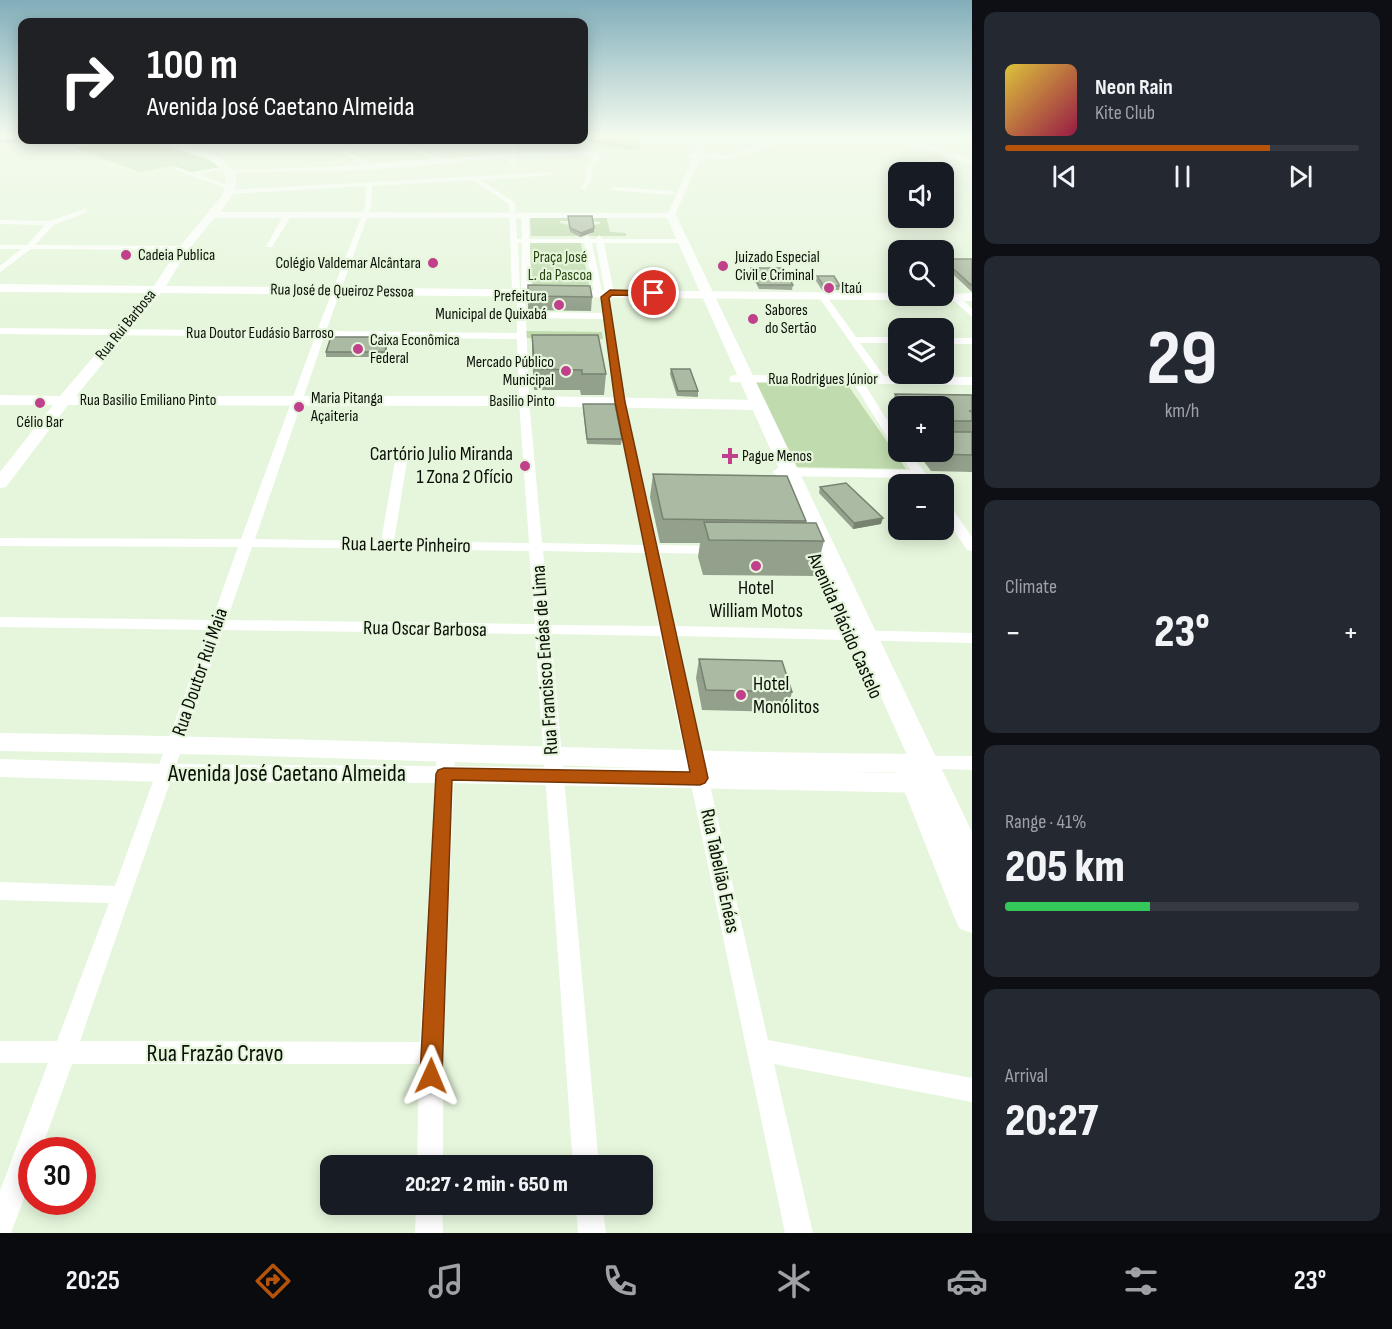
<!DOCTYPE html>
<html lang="en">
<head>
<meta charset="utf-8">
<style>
  body { margin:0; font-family:"Sofia Sans Condensed",sans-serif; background:#242831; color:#f1f3f6; height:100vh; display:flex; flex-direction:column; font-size:22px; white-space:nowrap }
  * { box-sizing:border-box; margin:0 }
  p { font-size:20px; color:#9ea1a6 }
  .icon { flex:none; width:33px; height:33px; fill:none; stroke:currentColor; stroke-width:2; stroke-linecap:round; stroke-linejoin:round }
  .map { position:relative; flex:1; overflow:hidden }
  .side { display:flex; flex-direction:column; gap:12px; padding:12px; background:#0d0f14; width:420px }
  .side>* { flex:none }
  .banner { position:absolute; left:18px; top:18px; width:570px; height:126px; border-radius:12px; box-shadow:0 3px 15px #0003; background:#202124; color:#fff; overflow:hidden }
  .fabs { position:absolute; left:888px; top:162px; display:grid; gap:12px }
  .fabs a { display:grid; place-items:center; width:66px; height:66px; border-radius:12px; background:#171b24; box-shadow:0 3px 15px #0003; font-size:30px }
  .speed { position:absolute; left:18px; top:1137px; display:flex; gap:12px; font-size:30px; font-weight:700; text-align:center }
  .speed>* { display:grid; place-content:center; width:78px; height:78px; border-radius:50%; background:#171b24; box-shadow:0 3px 15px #0003; line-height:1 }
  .speed .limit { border:9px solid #d22; background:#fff; color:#111 }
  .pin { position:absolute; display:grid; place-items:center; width:51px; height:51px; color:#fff; margin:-26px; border:3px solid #fff; border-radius:50%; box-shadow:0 2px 6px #0007 }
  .me { position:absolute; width:66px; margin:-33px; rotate:1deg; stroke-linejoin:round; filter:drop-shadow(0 0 4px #0008) }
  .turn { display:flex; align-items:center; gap:21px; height:126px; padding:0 30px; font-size:27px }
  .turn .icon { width:78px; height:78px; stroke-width:2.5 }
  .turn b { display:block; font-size:42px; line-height:51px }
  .big { font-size:45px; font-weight:800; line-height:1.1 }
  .side .card { flex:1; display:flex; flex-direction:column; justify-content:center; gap:9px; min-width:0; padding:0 21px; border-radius:12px; background:#242831 }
  .side .dial { align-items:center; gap:0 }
  .dial b { font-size:78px; line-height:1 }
  .song { display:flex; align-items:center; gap:18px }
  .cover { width:72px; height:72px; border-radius:9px; background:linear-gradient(135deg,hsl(50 70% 55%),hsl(340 70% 35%)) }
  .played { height:6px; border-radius:3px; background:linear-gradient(90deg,#b45309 75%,#363941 75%) }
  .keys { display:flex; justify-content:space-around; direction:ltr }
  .heat { display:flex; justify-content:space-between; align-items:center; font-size:33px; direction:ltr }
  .charge { height:9px; border-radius:4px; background:linear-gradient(90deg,#34c759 41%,#363941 0) }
  .trip { position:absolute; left:320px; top:1155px; width:333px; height:60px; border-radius:12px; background:#171b24; box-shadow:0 3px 15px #0003; font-weight:800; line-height:60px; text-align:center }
  .tab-bar { display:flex; height:96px; justify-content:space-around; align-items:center; background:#090b0e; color:#9ea1a6 }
  .tab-bar .icon { width:42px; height:42px }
  .tab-bar .selected { color:#b45309 }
  .tab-bar b { font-size:27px; color:#f1f3f6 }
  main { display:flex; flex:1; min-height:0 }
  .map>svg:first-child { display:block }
  .green { fill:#c0dbae }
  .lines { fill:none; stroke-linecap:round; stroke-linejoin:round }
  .stream { stroke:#88a474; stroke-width:2 }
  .river { fill:#88a474; fill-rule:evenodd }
  .minor { fill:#fff; fill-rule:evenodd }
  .tertiary { fill:#fff; fill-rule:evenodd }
  .secondary { fill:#fff; fill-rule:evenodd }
  .primary { fill:#fff; fill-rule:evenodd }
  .wall { fill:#93a08b }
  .shaded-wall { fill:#788271 }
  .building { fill:#abbaa2; stroke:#788271; stroke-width:1.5 }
  .route { fill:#b45309; stroke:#753606; stroke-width:1.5 }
  .poi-dot { fill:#c0408c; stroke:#e6f6dc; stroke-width:2 }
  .labels { text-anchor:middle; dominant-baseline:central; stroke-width:4.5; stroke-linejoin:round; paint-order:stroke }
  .far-poi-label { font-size:16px; fill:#0a0f07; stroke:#e6f6dc; text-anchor:start }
  .far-park-label { font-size:16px; fill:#27420e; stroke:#e6f6dc }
  .far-street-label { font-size:16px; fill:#0a0f07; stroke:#e6f6dc }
  .poi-label { font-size:20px; fill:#0a0f07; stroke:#e6f6dc; text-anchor:end }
  .street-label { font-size:20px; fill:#0a0f07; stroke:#e6f6dc }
  .near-street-label { font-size:24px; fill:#0a0f07; stroke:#e6f6dc }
</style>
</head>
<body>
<main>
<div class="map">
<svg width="972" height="1233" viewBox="0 0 972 1233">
  <rect width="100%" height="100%" fill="#e6f6dc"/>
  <g class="green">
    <path d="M0 137H22V140H90C60 143 30 145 0 143Z"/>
    <path d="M584 137H608L636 143 641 145 640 149C617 154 592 141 568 140H584Z"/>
    <path d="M115 140H144L209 159 222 167 191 173 172 166 140 172 72 147Z"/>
    <path d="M530 216H606L610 232 626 233V236H587L594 232 593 225 600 224V222L568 218V221H560V223L569 225 570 232 578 236H531Z"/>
    <path d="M529 243H581L590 290 533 289Z"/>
    <path d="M524 331 602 332 603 339 524 338Z"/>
    <path d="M753 381H845L906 469 794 467Z"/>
  </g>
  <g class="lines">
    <path class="stream" d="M584 139 632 148"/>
    <path class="river" d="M0 137H22V140H90C77 150 18 143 0 142Z"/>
    <g class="minor">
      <path d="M902 137H909L939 151 972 160V164L954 159 922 163V161L947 157Z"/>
      <path d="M932 138H963L966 140 930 141Z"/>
      <path d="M387 140H393L442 159 511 153 513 140H518L517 153 587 151 597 154 600 159 591 168 592 179 584 190 581 188 586 179 585 168 594 159 587 155 516 157 515 164 512 166 509 164 510 157 372 170 228 173 225 171 363 165 342 152 344 149 370 164 433 159Z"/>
      <path d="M228 166V168L198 174 232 187 230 190 552 172 554 175 481 180 515 203 517 239H522L521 214 525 212 529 214V239H584L587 235 591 239H596L599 235 603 239H686L687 241 683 243H604L614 293 609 298 625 402 658 545 720 546 727 550 720 554 660 553 674 626 972 633V643L676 636 768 1040 972 1078V1102L774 1064 813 1233H785L660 636 551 634 599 1166H573L535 634 223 630 80 1041 420 1042 437 753 440 748 446 747 452 748 455 753 443 1053V1166H417L419 1064H72L41 1150H32V1177L11 1233H0V1191L48 1063H0V1041H57L109 903 0 900V882L115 886 208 630 0 627V617L212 620 238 547 0 546V538L241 539 315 337 0 334V328L317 331 365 207 366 186 229 194 226 192 230 190 174 169 177 167 191 172ZM473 180 509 204 512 292 517 298V333L326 331 371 207 372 186ZM518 243H522L521 293 520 292ZM530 243H584L594 292 601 298 603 313 526 312 525 299 531 292ZM592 243H596L605 293 602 291ZM526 318 604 319 615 402 644 545 542 543 529 401ZM324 337 517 339 519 401 529 543 394 541 407 461 401 457 395 461 381 541 255 539ZM252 547 529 551 535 624 227 620ZM543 551 646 553 659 626 550 625Z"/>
      <path d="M613 187 672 191 675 193 672 195 611 190Z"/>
      <path d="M85 209 87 212 54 225 35 245 184 246 188 248 184 250 31 249 0 272V266L21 249H0V245H27L45 225 0 224V220L50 221Z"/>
      <path d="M284 214 291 216 272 247H266Z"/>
      <path d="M819 294H825L856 337H898V343H860L887 380 886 382H878L818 296Z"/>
      <path d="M952 295H958L972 309V317L952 299Z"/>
      <rect x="944" y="338" width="28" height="6"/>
      <path d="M856 376 860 377 898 437V448L892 445 851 379Z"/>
      <path d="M898 452H910L933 484H921L916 478 778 476 772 472 778 468 911 470Z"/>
      <path d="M944 503 949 504 972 537V551L967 550 944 516Z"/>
      <path d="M924 756H972V770L918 768 915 763 918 758Z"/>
      <path d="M416 1204H442L443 1233H415Z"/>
      <path d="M576 1204H602L606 1233H578Z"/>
    </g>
    <path class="tertiary" d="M703 137H709L702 154 727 155 793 137H803L727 159 700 158 675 215 668 217 667 215 693 157 685 155 695 153Z"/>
    <g class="secondary">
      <path d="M212 212 217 215 188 250 166 286 898 293V296L972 293V301L161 293 76 396H524L759 400 767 405 759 410 524 406 68 405 6 487 0 488V472L53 405H0V395L60 396 148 293 0 292V284L154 286 180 246 208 213Z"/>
      <path d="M736 375 972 377V385L731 382 729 379 731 376Z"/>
      <path d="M0 733C308 737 615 752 923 754L932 757 936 763 932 769 923 772H837L927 773 936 776 940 783 936 790 927 793 444 783 165 782 0 777V759L165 764 646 768 231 755 0 751Z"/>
    </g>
    <path class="primary" d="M155 140C176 138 239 156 236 183 235 195 227 203 220 212L675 213 972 832V933L960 929 955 919 894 765 898 758 907 755 667 218H212L206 215C211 208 219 201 223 193 241 156 173 152 155 140Z"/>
  </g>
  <g class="wall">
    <path d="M568 216 594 232 580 237 570 232Z"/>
    <path d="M944 259H972V292L944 266Z"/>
    <path d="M751 268 793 285 792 290 759 289 750 272Z"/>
    <path d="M817 276 840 286 839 290H822L816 281Z"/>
    <path d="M528 285 592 297 591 311 528 310Z"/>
    <path d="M532 335 606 374 604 395H581L580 390H534L532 355Z"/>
    <path d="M388 337V342L385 357H326V352Z"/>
    <path d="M671 369 698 391V397L677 396 670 374Z"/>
    <path d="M895 394 972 395V472L931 471 917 452H944V406H898V423L890 410Z"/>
    <path d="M583 404 622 439 621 445 587 444 583 409Z"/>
    <path d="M653 474 806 521V523L824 541 815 576 703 575 698 557 700 543H660L650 497Z"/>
    <path d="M820 487 881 524 853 529 819 493Z"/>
    <path d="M699 659 792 692 787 712 702 710 696 678Z"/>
  </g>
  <g class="shaded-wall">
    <path d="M594 228V232L580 237 581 233Z"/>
    <path d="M388 337V342L385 357V352Z"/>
    <path d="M883 518 881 524 853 529 854 523Z"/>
  </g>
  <g class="building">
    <path d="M568 216H592L594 228 581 233 570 228Z"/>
    <path d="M944 259H972V286L944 260Z"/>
    <path d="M751 268H783L793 285H759Z"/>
    <path d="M817 276H834L840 286 823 285Z"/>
    <path d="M528 285 590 286 592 297 528 296Z"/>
    <path d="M532 335H598L606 374H582V370L535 369Z"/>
    <path d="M331 337H388L385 352H326Z"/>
    <path d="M671 369H690L698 391H678Z"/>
    <path d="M895 394 972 395V411H970L972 413V421H949L947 429 949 432H972V455L936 454 934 452H944V406H903Z"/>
    <path d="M583 404H615L622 439H587Z"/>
    <path d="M653 474 787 476 806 521 663 519Z"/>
    <path d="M846 483 883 518 854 523 820 487Z"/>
    <path d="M704 522 816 523 824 541 709 540Z"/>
    <path d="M699 659 782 661 792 692 706 690Z"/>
  </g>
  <linearGradient id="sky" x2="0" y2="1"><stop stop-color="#81aeba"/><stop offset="0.44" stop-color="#f4fbef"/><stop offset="1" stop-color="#f4fbef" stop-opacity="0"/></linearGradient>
  <rect width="972" height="309" fill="url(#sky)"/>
  <path class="route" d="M610 290 654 291 658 293 654 296 612 295 609 298 625 402 708 778 705 783 700 785 452 780 442 1076 438 1083 431 1087 423 1083 420 1076 436 774 438 770 444 768 690 772 615 402 601 297Z"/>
  <g class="poi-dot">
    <circle cx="126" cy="255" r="6"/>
    <circle cx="433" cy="263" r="6"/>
    <circle cx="723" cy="266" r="6"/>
    <circle cx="829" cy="288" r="6"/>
    <circle cx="559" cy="305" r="6"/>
    <circle cx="753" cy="319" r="6"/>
    <circle cx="358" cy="349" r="6"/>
    <circle cx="566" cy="371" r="6"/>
    <circle cx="40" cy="403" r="6"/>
    <circle cx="299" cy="407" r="6"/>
    <path d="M727 447h6v6h6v6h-6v6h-6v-6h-6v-6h6z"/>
    <circle cx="525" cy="466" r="6"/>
    <circle cx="756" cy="566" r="6"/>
    <circle cx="741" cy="695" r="6"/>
  </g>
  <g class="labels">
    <g class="far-poi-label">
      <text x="138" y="255">Cadeia Publica</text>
      <text x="735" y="257">Juizado Especial<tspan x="735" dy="18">Civil e Criminal</tspan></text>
      <text x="421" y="263" text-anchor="end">Colégio Valdemar Alcântara</text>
      <text x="841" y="288">Itaú</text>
      <text x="547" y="296" text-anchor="end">Prefeitura<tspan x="547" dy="18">Municipal de Quixabá</tspan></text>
      <text x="765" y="310">Sabores<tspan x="765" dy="18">do Sertão</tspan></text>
      <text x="370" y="340">Caixa Econômica<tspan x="370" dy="18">Federal</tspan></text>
      <text x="554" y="362" text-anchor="end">Mercado Público<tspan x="554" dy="18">Municipal</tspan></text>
      <text x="311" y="398">Maria Pitanga<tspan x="311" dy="18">Açaiteria</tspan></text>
      <text x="40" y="422" text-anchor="middle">Célio Bar</text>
      <text x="742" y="456">Pague Menos</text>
    </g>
    <g class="far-park-label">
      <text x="560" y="257">Praça José<tspan x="560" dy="18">L. da Pascoa</tspan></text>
    </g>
    <g class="far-street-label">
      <text transform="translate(342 291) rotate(1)">Rua José de Queiroz Pessoa</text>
      <text transform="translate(126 325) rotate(-51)">Rua Rui Barbosa</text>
      <text x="260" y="333">Rua Doutor Eudásio Barroso</text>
      <text x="823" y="379">Rua Rodrigues Júnior</text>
      <text x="148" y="400">Rua Basilio Emiliano Pinto</text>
      <text x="522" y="401">Basilio Pinto</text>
    </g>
    <g class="poi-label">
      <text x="513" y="454">Cartório Julio Miranda<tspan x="513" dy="23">1 Zona 2 Ofício</tspan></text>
      <text x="756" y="588" text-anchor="middle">Hotel<tspan x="756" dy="23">William Motos</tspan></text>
      <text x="753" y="684" text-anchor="start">Hotel<tspan x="753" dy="23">Monólitos</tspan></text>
    </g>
    <g class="street-label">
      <text transform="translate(406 545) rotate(1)">Rua Laerte Pinheiro</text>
      <text transform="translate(845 626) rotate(66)">Avenida Plácido Castelo</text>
      <text transform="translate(425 629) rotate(1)">Rua Oscar Barbosa</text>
      <text transform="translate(545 660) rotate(-94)">Rua Francisco Enéas de Lima</text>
      <text transform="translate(200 672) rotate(-71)">Rua Doutor Rui Maia</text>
      <text transform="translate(720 871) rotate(78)">Rua Tabelião Enéas</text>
    </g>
    <g class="near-street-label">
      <text x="287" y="773">Avenida José Caetano Almeida</text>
      <text x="215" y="1053">Rua Frazão Cravo</text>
    </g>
  </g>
</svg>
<div class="fabs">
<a><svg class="icon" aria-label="sound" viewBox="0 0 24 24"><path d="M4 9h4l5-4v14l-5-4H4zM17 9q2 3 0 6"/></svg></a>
<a><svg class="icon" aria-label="search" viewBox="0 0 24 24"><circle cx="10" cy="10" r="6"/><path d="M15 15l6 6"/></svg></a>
<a><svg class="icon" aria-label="layers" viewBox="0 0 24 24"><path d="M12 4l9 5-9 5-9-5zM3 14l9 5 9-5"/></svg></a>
<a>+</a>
<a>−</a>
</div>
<div class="speed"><div class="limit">30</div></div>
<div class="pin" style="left:654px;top:293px;background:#d93025"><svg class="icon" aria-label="arrive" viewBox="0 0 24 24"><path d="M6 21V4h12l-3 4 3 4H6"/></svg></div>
<svg class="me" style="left:431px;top:1076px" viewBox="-20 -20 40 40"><path d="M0-17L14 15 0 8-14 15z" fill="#b45309" stroke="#fff" stroke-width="4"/></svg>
<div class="trip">20:27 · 2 min · 650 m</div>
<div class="banner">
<div class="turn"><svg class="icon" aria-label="right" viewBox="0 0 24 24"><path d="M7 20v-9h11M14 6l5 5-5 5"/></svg><div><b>100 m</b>Avenida José Caetano Almeida</div></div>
</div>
</div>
<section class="side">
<div class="card">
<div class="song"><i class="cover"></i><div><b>Neon Rain</b><p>Kite Club</p></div></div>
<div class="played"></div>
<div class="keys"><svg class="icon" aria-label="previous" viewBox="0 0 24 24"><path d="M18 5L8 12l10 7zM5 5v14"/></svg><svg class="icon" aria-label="pause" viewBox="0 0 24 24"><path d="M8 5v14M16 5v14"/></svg><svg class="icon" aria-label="next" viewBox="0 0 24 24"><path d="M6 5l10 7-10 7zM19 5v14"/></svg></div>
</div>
<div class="card dial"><b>29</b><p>km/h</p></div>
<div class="card"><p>Climate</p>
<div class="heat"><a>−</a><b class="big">23°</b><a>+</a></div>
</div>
<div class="card"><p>Range · 41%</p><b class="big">205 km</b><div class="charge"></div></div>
<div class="card"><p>Arrival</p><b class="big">20:27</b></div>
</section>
</main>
<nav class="tab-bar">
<b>20:25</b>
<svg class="icon selected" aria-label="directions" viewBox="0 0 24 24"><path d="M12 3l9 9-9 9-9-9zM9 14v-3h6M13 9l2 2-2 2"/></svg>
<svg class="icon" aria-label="music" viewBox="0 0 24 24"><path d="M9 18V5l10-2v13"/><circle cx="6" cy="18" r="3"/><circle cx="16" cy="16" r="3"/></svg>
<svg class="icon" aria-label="phone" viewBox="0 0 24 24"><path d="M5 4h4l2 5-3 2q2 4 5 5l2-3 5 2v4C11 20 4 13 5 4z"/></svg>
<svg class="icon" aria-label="climate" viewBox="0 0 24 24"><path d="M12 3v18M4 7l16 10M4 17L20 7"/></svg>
<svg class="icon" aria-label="car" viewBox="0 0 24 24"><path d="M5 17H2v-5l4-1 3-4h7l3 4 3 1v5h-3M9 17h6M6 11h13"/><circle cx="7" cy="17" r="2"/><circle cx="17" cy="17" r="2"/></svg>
<svg class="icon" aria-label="filters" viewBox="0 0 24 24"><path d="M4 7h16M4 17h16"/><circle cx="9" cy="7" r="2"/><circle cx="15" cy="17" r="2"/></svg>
<b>23°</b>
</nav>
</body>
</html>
